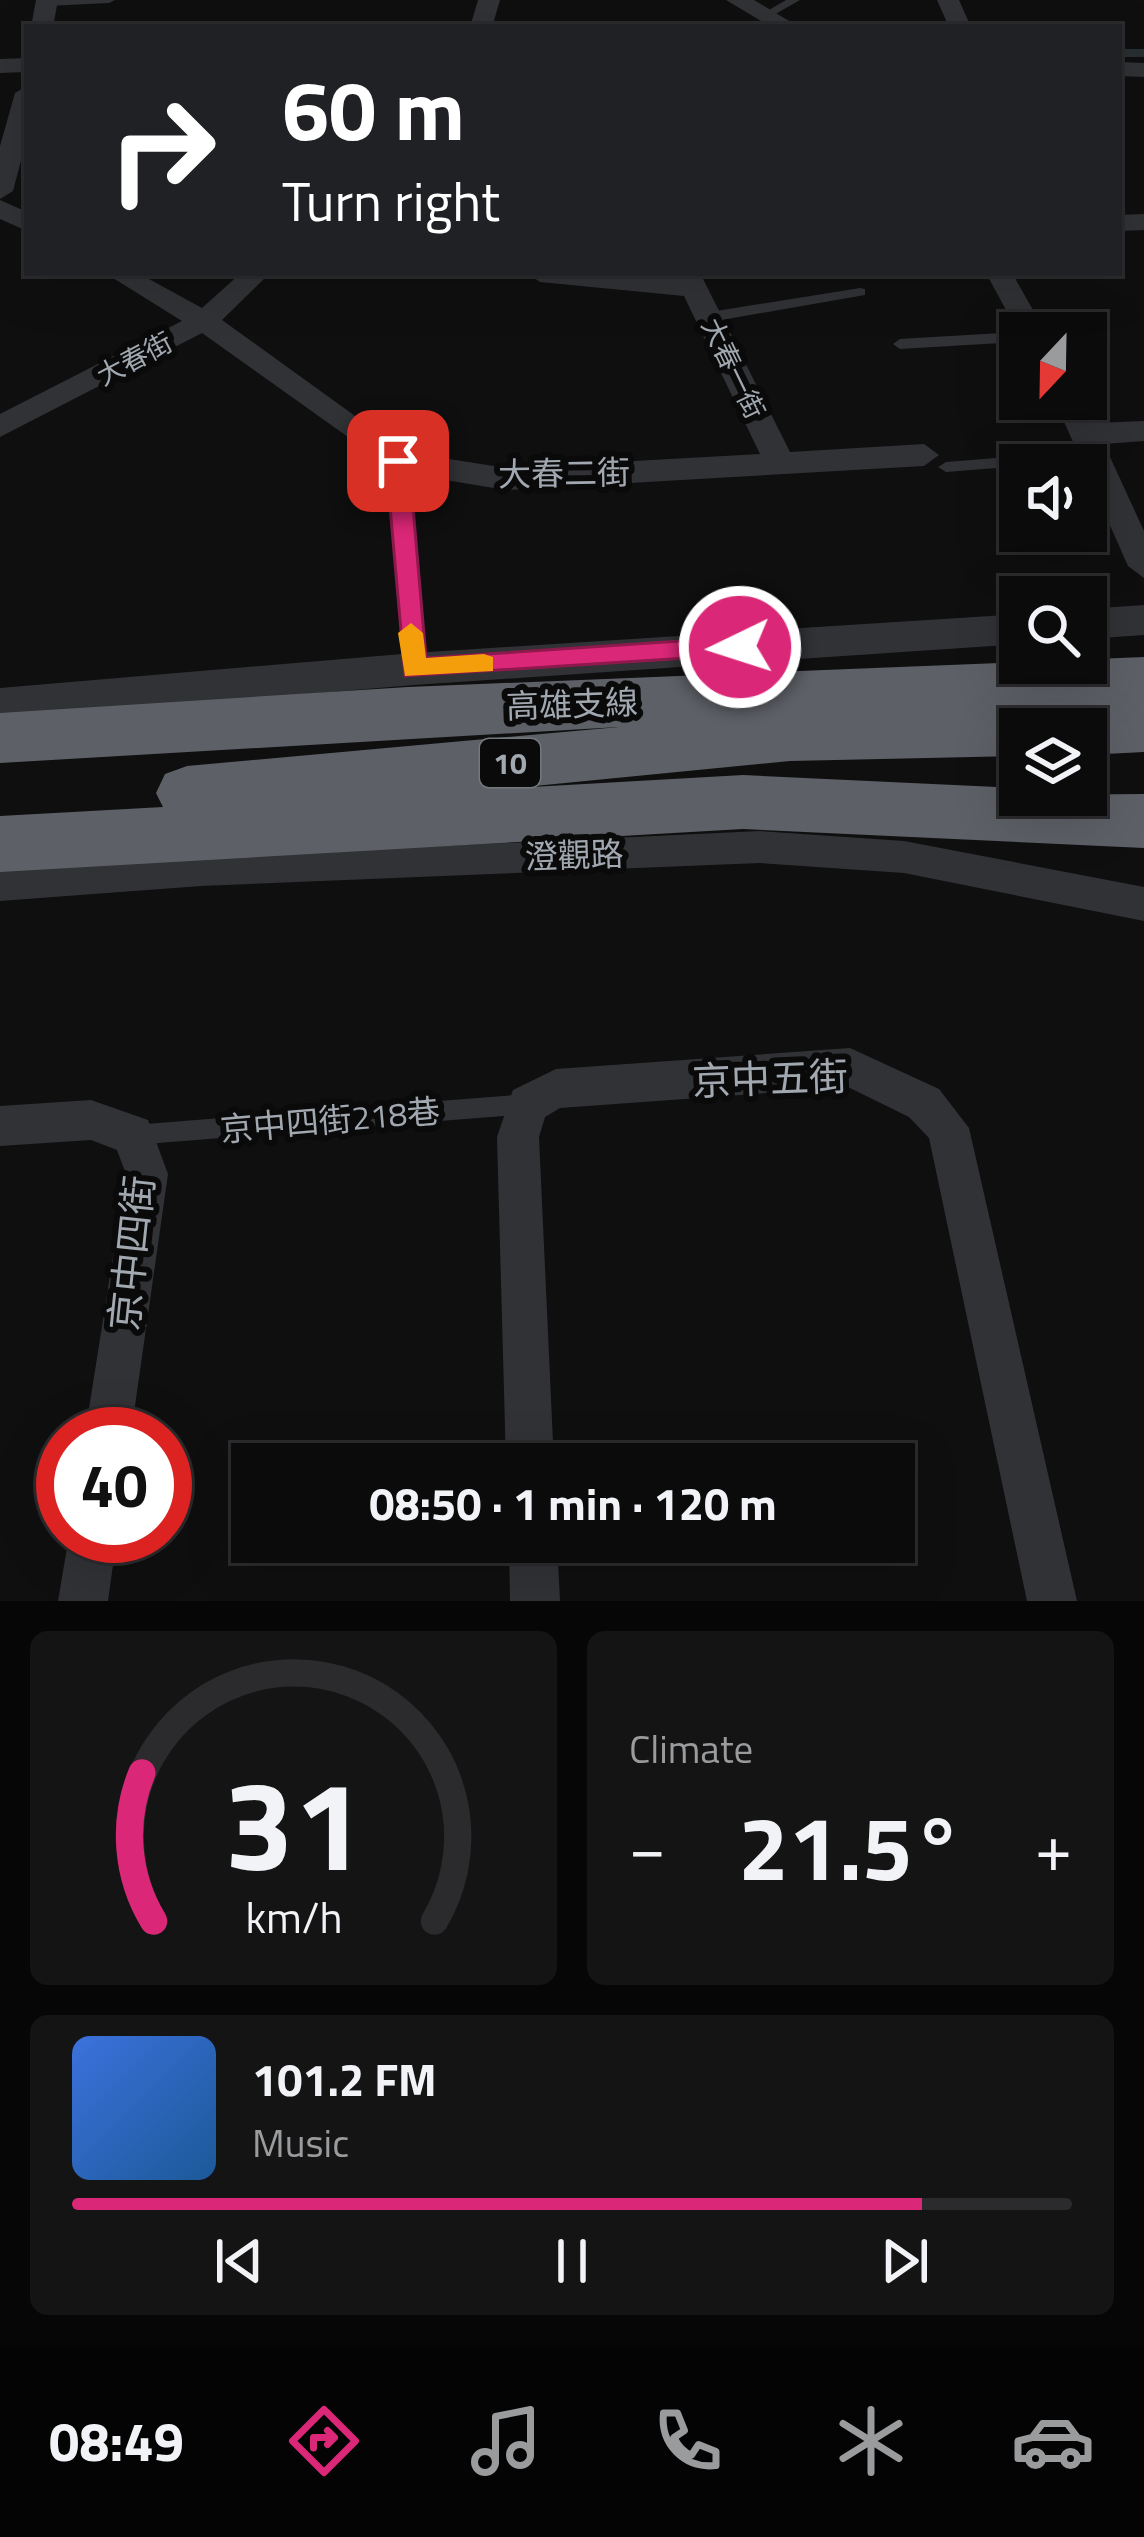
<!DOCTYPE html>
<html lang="en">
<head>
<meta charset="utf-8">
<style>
  body { margin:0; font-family:"Titillium Web","Noto Sans TC",sans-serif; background:#141415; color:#f1f3f6; height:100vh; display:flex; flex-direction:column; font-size:45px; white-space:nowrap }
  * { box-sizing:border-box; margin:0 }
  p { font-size:39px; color:#9a9b9d }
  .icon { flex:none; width:66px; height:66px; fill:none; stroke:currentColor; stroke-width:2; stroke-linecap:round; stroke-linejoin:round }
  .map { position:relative; height:1601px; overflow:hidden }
  .sheet { display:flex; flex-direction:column; gap:30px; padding:30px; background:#060607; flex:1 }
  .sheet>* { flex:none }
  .top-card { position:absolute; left:24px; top:24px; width:1098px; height:252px; border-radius:0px; box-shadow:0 12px 48px #0002,0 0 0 3px #2b2b2d; background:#202124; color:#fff; overflow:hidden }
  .needle { width:78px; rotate:202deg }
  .buttons { position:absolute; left:999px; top:312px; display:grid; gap:24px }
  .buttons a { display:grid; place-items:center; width:108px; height:108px; border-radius:0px; background:#0b0b0c; box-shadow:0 12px 48px #0002,0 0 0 3px #2b2b2d; font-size:60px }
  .speed { position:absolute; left:36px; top:1407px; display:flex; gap:24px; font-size:60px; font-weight:700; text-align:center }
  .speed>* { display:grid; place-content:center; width:156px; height:156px; border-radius:50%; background:#0b0b0c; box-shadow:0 12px 48px #0002,0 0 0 3px #2b2b2d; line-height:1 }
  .speed .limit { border:18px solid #d22; background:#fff; color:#111 }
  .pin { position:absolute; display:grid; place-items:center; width:102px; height:102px; color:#fff; margin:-51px; border-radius:24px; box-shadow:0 6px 18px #0006 }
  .me { position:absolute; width:132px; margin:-66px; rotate:266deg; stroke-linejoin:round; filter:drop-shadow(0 0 9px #0008) }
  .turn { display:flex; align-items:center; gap:42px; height:252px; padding:0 60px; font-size:54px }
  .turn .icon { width:156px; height:156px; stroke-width:2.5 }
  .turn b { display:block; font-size:84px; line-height:102px }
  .big { font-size:90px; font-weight:700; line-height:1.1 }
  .sheet .tile { flex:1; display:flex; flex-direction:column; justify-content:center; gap:18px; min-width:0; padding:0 42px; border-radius:18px; background:#141415 }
  .sheet .dial { align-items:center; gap:0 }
  .dial svg { height:312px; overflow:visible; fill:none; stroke:#2b2b2d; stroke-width:7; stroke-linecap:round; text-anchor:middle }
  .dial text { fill:#f1f3f6; stroke:none }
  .song { display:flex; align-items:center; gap:36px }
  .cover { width:144px; height:144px; border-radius:18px; background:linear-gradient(135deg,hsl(220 70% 55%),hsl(210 70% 35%)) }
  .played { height:12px; border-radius:6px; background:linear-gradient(90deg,#db2777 85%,#2b2b2d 85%) }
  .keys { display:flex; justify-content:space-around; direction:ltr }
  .heat { display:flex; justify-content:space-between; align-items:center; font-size:66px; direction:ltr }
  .sheet .tiles { flex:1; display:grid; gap:30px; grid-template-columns:1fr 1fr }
  .tile:last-child { grid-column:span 2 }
  .trip { position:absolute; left:231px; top:1443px; width:684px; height:120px; border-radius:0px; background:#0b0b0c; box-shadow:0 12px 48px #0002,0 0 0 3px #2b2b2d; font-weight:700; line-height:120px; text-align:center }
  .tabs { display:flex; height:192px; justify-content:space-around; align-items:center; background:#040405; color:#9a9b9d }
  .tabs .icon { width:84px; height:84px }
  .tabs .active { color:#db2777 }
  .tabs b { font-size:54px; color:#f1f3f6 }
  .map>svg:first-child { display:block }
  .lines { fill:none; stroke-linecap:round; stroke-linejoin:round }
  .stream { stroke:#272f33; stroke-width:8 }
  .service { fill:#303235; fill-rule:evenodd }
  .minor { fill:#303235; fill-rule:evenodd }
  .tertiary { fill:#303235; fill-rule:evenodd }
  .motorway { fill:#5d6066; fill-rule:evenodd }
  .route { fill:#db2777; stroke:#8e194d; stroke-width:3 }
  .slow { fill:#f59e0b }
  .labels { text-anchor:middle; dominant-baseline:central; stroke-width:12; stroke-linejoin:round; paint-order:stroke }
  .far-street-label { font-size:27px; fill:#a1a8b0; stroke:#0a0a0b }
  .shield { fill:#0a0a0b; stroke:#74797e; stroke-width:3 }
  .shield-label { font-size:30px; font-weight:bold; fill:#a1a8b0 }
  .street-label { font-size:33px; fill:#a1a8b0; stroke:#0a0a0b }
  .near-street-label { font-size:39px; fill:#a1a8b0; stroke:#0a0a0b }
</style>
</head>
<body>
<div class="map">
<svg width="1144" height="1601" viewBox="0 0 1144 1601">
  <rect width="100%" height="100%" fill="#0f0f10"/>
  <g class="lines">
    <path class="stream" d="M1119 53H1144"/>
    <g class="service">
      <path d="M46 0H115L109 3 47 6 41 3Z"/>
      <path d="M786 0H800L772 16 762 14Z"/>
      <path d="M860 288 865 289V295L710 322 703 317 710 312Z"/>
      <path d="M1020 332 1022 333 1020 342 900 349 893 344 900 339Z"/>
      <path d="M1098 450 1106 455 1098 460 946 472 938 467 946 462Z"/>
      <path d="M397 456 405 461 422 669 414 676 406 669 389 461Z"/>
      <path d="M528 1094 535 1097 538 1104 535 1111 528 1114 133 1145 126 1142 123 1135 126 1128 133 1125Z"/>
    </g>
    <g class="minor">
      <path d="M36 0H58L53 27H31Z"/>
      <path d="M478 0H500L492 27H470Z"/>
      <path d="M726 0H754L799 27H771Z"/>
      <path d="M937 0H959L971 27H949Z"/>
      <path d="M27 58V72L0 73V59Z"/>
      <path d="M1119 62 1144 63V77L1119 76Z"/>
      <path d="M27 86V138L13 191 0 199V146L15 93Z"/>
      <path d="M0 200 27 212V231L0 219Z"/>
      <path d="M1144 214V230L1119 231V215Z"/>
      <path d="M105 273H138L202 308 241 273H270L222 320 405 452 506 468 760 454 684 296 540 282 527 273 676 277 674 273H700L790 452 924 444 939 455 924 466 506 490 397 472 202 333 0 437V414L182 321Z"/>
      <path d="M986 273H1012L1046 333 1020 336Z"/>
      <path d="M1054 399H1084L1095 423 1144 421V441L1104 444 1144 531V578L1128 566Z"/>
      <path d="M760 831 904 841 1144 887V921L904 873 760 863 201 886 0 901V867Z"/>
      <path d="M850 1048 939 1089 969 1128 1077 1601H1027L929 1138 909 1117 848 1087 560 1108 545 1117 539 1137 554 1464H506L497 1137 513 1090 556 1069Z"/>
      <path d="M91 1100 148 1120 168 1174 131 1434H85L126 1174 117 1150 91 1140 0 1146V1106Z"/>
      <path d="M69 1536H117L108 1601H58Z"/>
      <path d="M509 1542H557L560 1601H510Z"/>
    </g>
    <g class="tertiary">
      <path d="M1144 605V635L1086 639V609Z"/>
      <path d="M1020 614V644L414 685 0 720V688L414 653Z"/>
    </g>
    <path class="motorway" d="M1144 657V752L1086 755V729H1056L1064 712 1079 707 1030 710 1042 713 1049 729H1020V756L790 761 514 788 743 775 1020 788V795L1144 794V848L743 829 0 872V816L163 807 156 793 165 774 187 766 619 727 0 763V713L408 687Z"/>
  </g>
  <path class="route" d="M398 453 409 461 426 658 740 637 753 647 749 654 405 676 386 461Z"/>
  <path class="slow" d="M411 623 423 633 426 658 484 654 493 657V671L405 676 398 633Z"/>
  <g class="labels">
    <g class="far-street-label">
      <text transform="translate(134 358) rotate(-28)">大春街</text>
      <text transform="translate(734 368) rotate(64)">大春一街</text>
    </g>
    <rect class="shield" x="480" y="739" width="60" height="48" rx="9"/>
    <g class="shield-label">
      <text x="510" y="763">10</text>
    </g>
    <g class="street-label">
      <text transform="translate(564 473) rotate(-1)">大春二街</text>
      <text transform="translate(572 704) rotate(-2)">高雄支線</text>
      <text transform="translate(574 855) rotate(-2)">澄觀路</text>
      <text transform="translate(330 1120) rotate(-5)">京中四街218巷</text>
    </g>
    <g class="near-street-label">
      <text transform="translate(770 1078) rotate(-2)">京中五街</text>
      <text transform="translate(131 1253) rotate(-84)">京中四街</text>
    </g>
  </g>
</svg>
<div class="buttons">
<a><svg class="needle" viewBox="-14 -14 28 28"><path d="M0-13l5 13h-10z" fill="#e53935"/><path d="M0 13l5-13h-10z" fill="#9a9b9d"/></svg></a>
<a><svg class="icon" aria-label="sound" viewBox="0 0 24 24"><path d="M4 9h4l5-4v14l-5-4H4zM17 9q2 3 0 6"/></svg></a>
<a><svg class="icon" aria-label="search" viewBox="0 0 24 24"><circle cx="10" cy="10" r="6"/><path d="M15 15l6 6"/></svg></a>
<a><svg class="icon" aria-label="layers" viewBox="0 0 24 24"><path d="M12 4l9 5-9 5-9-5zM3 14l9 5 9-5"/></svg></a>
</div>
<div class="speed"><div class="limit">40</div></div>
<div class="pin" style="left:398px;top:461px;background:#d93025"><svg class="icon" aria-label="arrive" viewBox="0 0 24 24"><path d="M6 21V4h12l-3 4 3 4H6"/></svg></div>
<svg class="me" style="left:740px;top:647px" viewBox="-20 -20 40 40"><circle r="17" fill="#db2777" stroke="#fff" stroke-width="3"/><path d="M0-11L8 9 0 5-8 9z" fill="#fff"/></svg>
<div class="trip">08:50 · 1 min · 120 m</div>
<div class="top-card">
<div class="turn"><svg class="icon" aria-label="right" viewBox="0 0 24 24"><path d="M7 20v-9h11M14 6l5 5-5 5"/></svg><div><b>60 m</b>Turn right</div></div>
</div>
</div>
<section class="sheet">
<div class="tiles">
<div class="tile dial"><svg viewBox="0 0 100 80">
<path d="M14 69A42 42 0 1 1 86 69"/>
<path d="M14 69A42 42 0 0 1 11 31" stroke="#db2777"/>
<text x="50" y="56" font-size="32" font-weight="700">31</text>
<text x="50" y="72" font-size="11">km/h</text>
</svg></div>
<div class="tile"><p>Climate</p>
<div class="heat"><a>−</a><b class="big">21.5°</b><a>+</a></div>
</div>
<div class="tile">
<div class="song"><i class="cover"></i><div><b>101.2 FM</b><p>Music</p></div></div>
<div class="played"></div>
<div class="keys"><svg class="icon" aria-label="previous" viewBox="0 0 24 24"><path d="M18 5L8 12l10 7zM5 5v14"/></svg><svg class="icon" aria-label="pause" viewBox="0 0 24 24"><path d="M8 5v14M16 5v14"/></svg><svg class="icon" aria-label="next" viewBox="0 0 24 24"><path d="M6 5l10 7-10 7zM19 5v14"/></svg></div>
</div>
</div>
</section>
<nav class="tabs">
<b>08:49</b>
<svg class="icon active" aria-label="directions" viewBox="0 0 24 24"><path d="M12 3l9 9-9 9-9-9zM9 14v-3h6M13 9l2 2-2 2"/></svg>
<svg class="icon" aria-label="music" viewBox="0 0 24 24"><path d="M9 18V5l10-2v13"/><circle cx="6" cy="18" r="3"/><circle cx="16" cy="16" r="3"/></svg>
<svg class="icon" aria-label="phone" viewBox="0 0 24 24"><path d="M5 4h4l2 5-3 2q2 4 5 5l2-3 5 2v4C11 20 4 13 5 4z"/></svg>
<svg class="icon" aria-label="climate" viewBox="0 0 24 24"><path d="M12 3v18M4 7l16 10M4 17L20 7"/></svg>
<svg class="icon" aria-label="car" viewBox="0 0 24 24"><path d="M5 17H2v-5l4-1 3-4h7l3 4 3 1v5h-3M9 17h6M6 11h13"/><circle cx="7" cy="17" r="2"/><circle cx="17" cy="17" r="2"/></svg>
</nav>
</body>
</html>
